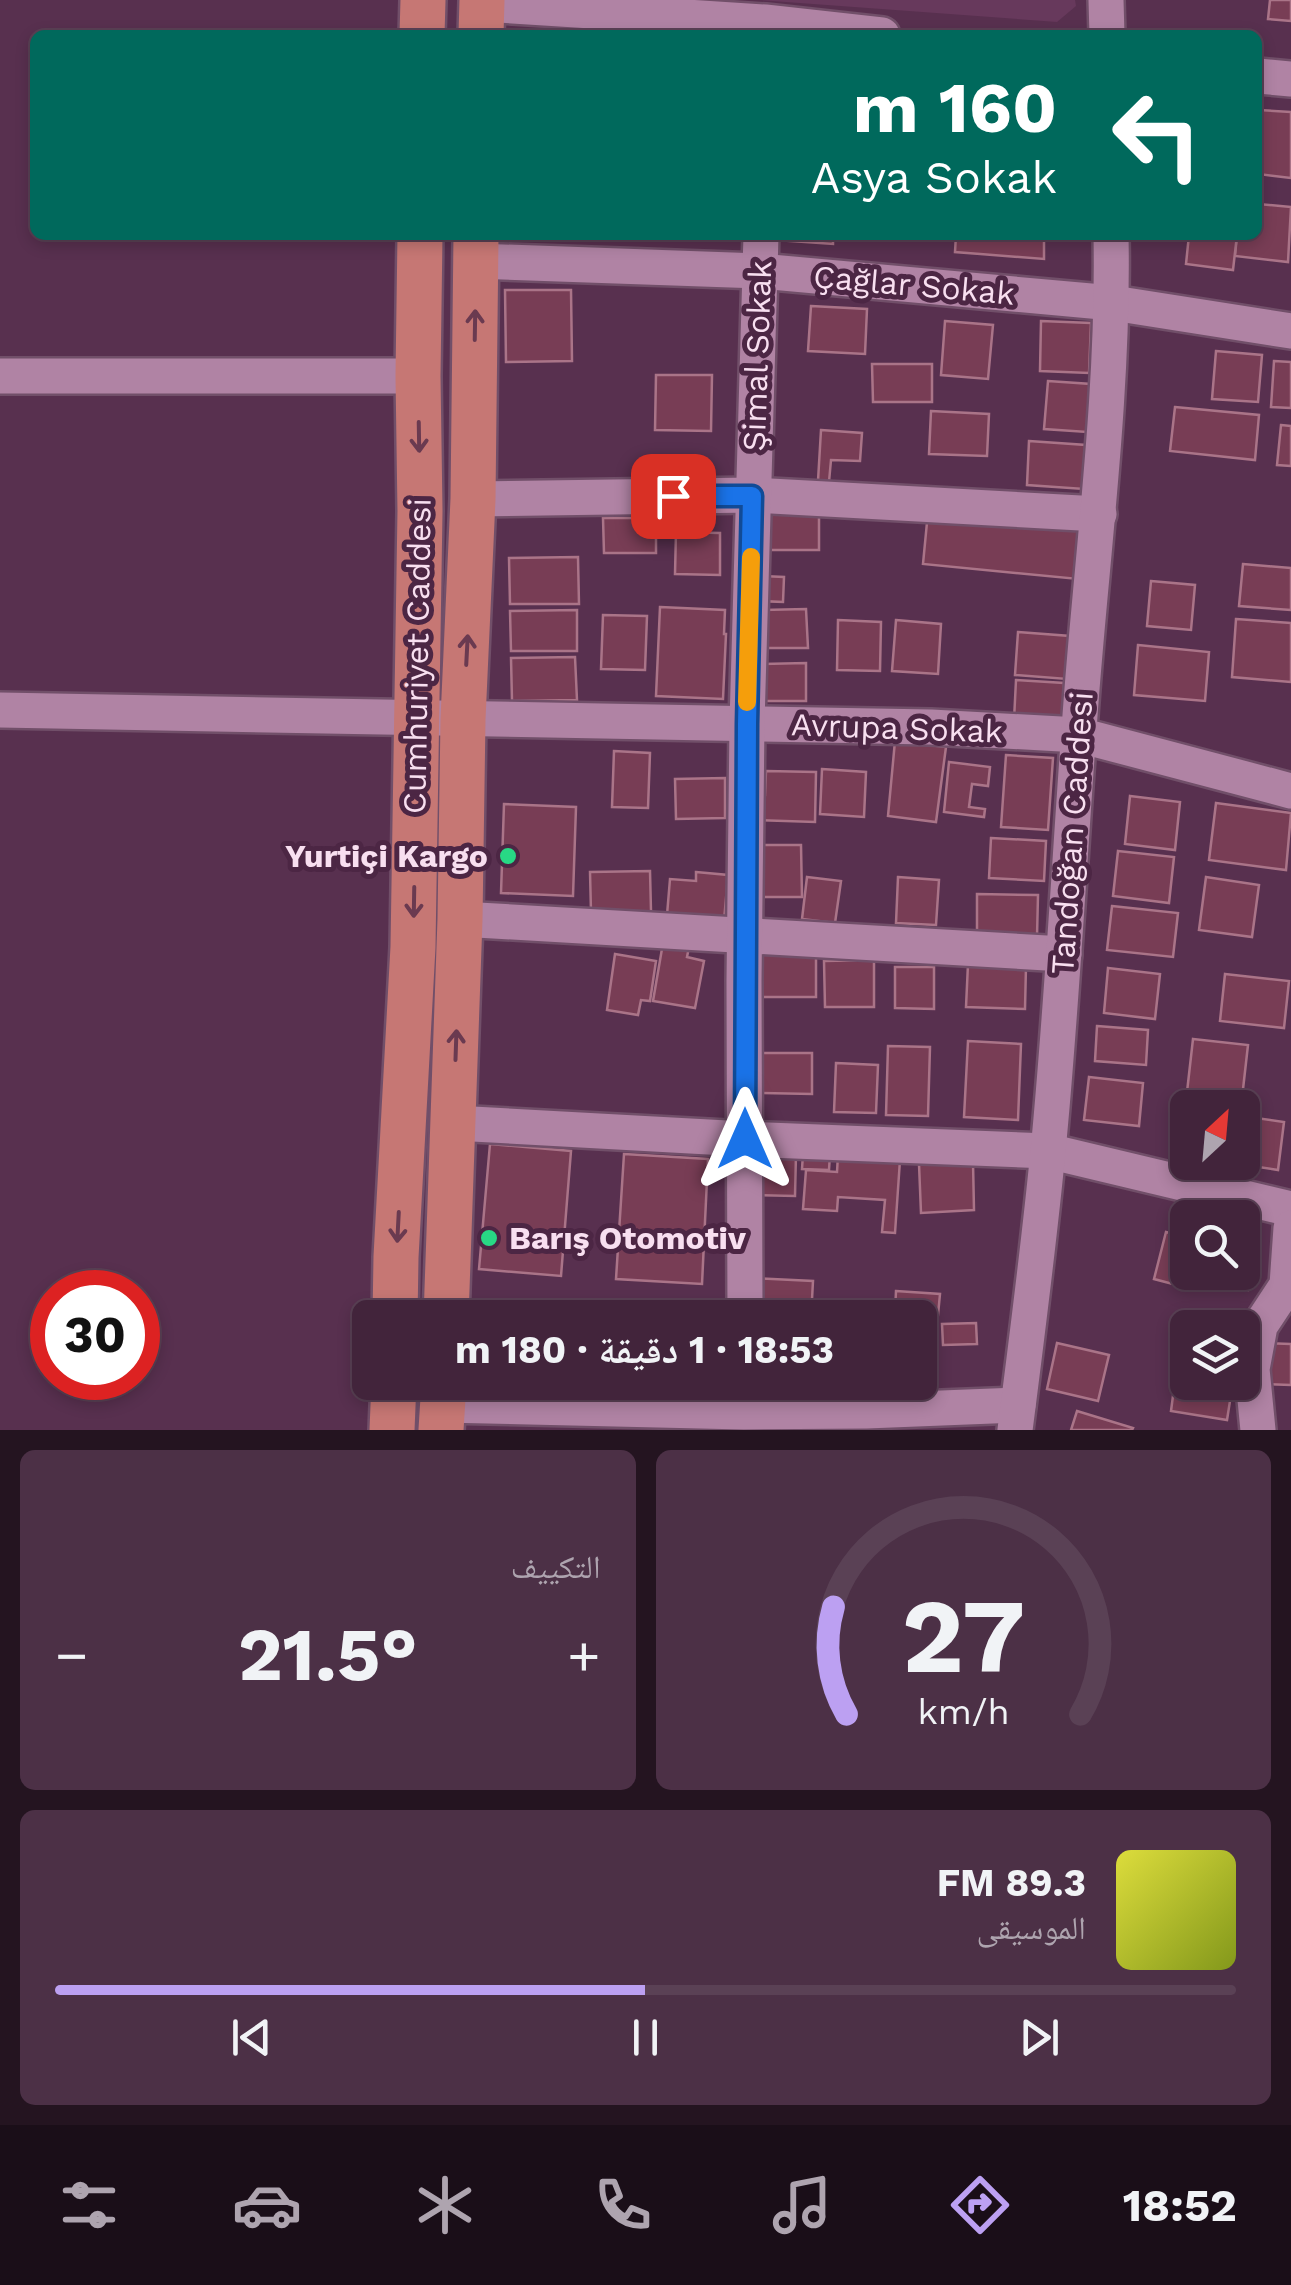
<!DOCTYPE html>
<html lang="ar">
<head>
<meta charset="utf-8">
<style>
  body { margin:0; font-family:"Work Sans","Noto Naskh Arabic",sans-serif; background:#4c3046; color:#f1f3f6; direction:rtl; height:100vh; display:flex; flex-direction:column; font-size:38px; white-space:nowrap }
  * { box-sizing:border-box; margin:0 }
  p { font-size:32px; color:#aea4af }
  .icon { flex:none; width:55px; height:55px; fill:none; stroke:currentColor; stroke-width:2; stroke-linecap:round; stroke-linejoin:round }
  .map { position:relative; height:1430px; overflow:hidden; direction:ltr }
  .side { display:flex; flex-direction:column; gap:20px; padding:20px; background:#241420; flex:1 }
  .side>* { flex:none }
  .banner { position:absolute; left:30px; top:30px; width:1232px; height:210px; border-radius:15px; box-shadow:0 5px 15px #0003,0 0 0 2px #5a4155; direction:rtl; background:#00695c; color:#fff; overflow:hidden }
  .needle { width:65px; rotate:26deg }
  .buttons { position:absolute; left:1170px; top:1090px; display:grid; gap:20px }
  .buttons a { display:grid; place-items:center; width:90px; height:90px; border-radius:15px; background:#42243b; box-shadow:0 5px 15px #0003,0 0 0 2px #5a4155; font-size:50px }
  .speed { position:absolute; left:30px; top:1270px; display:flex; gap:20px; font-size:50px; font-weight:700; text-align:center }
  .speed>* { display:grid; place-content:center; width:130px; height:130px; border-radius:50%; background:#42243b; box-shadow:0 5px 15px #0003,0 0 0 2px #5a4155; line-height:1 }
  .speed .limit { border:15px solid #d22; background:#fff; color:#111 }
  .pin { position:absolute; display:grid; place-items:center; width:85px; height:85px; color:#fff; margin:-42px; border-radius:20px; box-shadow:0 5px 15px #0006 }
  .me { position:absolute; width:110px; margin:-55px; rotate:0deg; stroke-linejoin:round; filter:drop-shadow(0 0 8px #0008) }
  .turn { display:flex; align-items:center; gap:35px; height:210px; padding:0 40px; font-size:45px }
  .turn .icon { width:130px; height:130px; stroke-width:2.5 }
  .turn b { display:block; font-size:70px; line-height:85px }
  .big { font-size:75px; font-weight:700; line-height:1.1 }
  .side .card { flex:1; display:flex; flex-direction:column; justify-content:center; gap:15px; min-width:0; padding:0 35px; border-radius:15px; background:#4c3046 }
  .side .dial { align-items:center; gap:0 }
  .dial svg { height:260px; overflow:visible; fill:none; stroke:#5a4155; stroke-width:7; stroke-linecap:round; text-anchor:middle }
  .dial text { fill:#f1f3f6; stroke:none }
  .song { display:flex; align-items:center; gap:30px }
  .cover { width:120px; height:120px; border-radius:15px; background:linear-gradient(135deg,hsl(60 70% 55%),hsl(70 70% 35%)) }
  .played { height:10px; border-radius:5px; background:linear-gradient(90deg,#bca0f2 50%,#5a4155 50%) }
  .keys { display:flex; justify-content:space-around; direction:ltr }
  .heat { display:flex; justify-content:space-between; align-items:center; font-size:55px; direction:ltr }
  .side .tiles { flex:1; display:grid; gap:20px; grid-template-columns:1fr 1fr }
  .card:last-child { grid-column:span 2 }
  .trip { position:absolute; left:352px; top:1300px; width:585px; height:100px; border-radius:15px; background:#42243b; box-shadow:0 5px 15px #0003,0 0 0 2px #5a4155; font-weight:700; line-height:100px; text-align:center; direction:rtl }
  .tab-bar { display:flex; height:160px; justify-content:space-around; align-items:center; background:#1a0e18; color:#aea4af }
  .tab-bar .icon { width:70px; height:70px }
  .tab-bar .current { color:#bca0f2 }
  .tab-bar b { font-size:45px; color:#f1f3f6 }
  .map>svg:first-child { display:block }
  .built { fill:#67395c }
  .building { fill:#783d55; stroke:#aa7488; stroke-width:2.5 }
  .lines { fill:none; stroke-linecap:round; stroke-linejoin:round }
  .minor-casing { stroke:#714f69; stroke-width:40 }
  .major-casing { stroke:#714f69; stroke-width:50 }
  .minor { stroke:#b083a4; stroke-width:35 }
  .major { stroke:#c67774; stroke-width:45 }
  .oneway { stroke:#6a3a50 }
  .route-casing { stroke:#114b97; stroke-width:25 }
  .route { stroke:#1a73e8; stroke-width:18 }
  .slow { stroke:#f59e0b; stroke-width:18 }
  .poi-dot { fill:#28d885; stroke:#4c2644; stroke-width:4 }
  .labels { text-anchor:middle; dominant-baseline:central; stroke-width:10; stroke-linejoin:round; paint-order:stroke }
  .street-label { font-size:32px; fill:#f8dff0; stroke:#4c2644 }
  .poi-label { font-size:32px; font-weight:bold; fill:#f8dff0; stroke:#4c2644; text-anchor:end }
</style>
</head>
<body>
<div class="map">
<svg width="1291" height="1430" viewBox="0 0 1291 1430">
  <rect width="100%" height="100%" fill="#58304f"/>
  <path class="built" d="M759 0H1075L1076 6 1057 22Z"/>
  <g class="building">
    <path d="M1270 0H1291V21L1268 19Z"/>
    <path d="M1259 110 1291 112V178L1258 174Z"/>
    <path d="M1258 204 1291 207 1288 262 1235 256 1237 235H1258Z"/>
    <path d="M778 235H833V244L777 240Z"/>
    <path d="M956 235H1044V259L955 252Z"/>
    <path d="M1189 235H1237L1233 270 1186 264Z"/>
    <path d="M505 290H571L572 361 506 362Z"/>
    <path d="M811 306 867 309 865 354 808 351Z"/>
    <path d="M945 321 993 325 988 379 941 375Z"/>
    <path d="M1041 321 1091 323 1089 373 1040 371Z"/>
    <path d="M1216 351 1262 355 1258 402 1212 399Z"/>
    <path d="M1274 361 1291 362V408L1271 407Z"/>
    <path d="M872 364H932V402H873Z"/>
    <path d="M656 375H712L711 431 655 430Z"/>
    <path d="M1048 381 1091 384 1087 432 1044 429Z"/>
    <path d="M1175 407 1259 415 1255 460 1170 451Z"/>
    <path d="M931 411 989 414 987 456 929 454Z"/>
    <path d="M1281 425 1291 426V466L1277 465Z"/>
    <path d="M821 430 862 433 860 461 831 460 829 482 818 481Z"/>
    <path d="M1029 441 1086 445 1084 489 1027 485Z"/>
    <path d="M764 511 819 512V550H764Z"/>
    <path d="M928 512 1083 528 1078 579 923 564Z"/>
    <path d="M603 518H656V553H604Z"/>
    <path d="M676 532 720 533V575L675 574Z"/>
    <path d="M578 557 579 604H510L509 558Z"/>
    <path d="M1243 564 1291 568V610L1239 606Z"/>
    <path d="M760 576 784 577 783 602 759 601Z"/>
    <path d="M1151 581 1195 585 1191 630 1147 626Z"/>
    <path d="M660 607 725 610 724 634H726L723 699 656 696Z"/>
    <path d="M806 609 808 648H763L762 610Z"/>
    <path d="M577 610V651H511L510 611Z"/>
    <path d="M603 615 647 616 645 670 601 669Z"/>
    <path d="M1236 619 1291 623V682L1232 677Z"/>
    <path d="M838 620 881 622 880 671 837 670Z"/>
    <path d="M896 620 941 624 938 674 892 671Z"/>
    <path d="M1018 632 1070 636 1067 679 1015 675Z"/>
    <path d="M1138 645 1209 652 1205 701 1134 695Z"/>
    <path d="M575 657 577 700 512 701 511 658Z"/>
    <path d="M806 663V701H760V664Z"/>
    <path d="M1016 680 1064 683 1062 723 1014 720Z"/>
    <path d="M895 741 946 747 936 822 888 816Z"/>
    <path d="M614 751 650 753 648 808 612 807Z"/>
    <path d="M1006 755 1053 758 1048 830 1001 827Z"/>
    <path d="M949 762 990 767 988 786 972 784 969 807 985 809 984 817 944 812Z"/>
    <path d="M822 769 866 772 864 817 820 814Z"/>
    <path d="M766 771 816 772 815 822 757 820 758 795H765Z"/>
    <path d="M725 778V818L676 819 675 779Z"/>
    <path d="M1130 796 1180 802 1175 850 1125 844Z"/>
    <path d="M1216 803 1291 813 1286 870 1209 860Z"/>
    <path d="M504 804 576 807 573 896 501 893Z"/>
    <path d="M991 838 1046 841 1044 881 989 878Z"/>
    <path d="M763 845H801L802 897H763Z"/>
    <path d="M1118 851 1174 857 1169 903 1113 896Z"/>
    <path d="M650 871 651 911 591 912 590 872Z"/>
    <path d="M696 872 728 875 724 921 667 915 670 879 696 881Z"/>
    <path d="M807 877 841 881 835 923 802 919Z"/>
    <path d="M898 877 939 880 936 925 896 923Z"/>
    <path d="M1206 877 1259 885 1252 937 1199 930Z"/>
    <path d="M977 894 1038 895 1037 937 977 936Z"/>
    <path d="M1112 906 1178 913 1173 957 1107 950Z"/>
    <path d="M663 943 689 947 687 957 704 961 695 1008 653 1001Z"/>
    <rect x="759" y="952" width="57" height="45"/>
    <path d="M615 954 656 961 650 1001 641 1000 638 1015 607 1010Z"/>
    <path d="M874 960V1007H825L824 961Z"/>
    <path d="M968 964 1026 966 1025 1009 966 1007Z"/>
    <path d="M895 967H934V1009L895 1008Z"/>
    <path d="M1108 968 1160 974 1155 1019 1104 1013Z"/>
    <path d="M1225 974 1289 981 1284 1028 1220 1021Z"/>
    <path d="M1097 1026 1148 1030 1146 1065 1095 1061Z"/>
    <path d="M1193 1039 1248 1045 1242 1098 1187 1092Z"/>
    <path d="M968 1041 1021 1044 1018 1120 964 1117Z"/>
    <path d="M888 1046 930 1047 928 1116 886 1115Z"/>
    <path d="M755 1053H812V1094L755 1093Z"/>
    <path d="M836 1063 878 1065 876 1113 834 1112Z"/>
    <path d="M1089 1077 1143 1083 1139 1126 1084 1120Z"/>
    <path d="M1181 1110 1188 1111V1159L1174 1157Z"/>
    <path d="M1242 1116 1284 1122 1278 1170 1232 1163 1242 1162Z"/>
    <path d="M490 1144 571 1151 561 1276 479 1269Z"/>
    <path d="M624 1154 708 1159 702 1284 616 1279Z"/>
    <path d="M753 1154H796L795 1196 753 1195Z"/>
    <path d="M803 1154H830L829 1170 802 1169Z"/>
    <path d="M838 1155 900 1160 895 1233 882 1232 885 1200 838 1197 837 1211 803 1209 806 1170 837 1172Z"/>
    <path d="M973 1162 974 1210 921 1213 919 1164Z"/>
    <path d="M1166 1232 1188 1237V1272H1191L1188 1288 1154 1279Z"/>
    <path d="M1242 1239 1257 1242 1248 1290 1204 1281 1205 1272H1242Z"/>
    <path d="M754 1278 813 1281 811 1318H752Z"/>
    <path d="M896 1291 940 1294 938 1315 895 1312Z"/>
    <path d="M1186 1314 1233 1317V1328H1188V1349H1185Z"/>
    <path d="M976 1323 977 1344 943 1345 942 1324Z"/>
    <path d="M1057 1343 1109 1355 1098 1401 1047 1389Z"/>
    <path d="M1265 1343 1291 1344V1385L1264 1384Z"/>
    <path d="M1176 1373 1188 1375V1382H1233L1227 1420 1171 1411Z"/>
    <path d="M642 1382H718V1403L643 1404Z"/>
    <path d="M1077 1411 1133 1428 1132 1430H1071Z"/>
  </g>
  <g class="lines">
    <g class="minor-casing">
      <g id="minor">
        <path d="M1106 0 1107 35"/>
        <path d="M482 4 765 22 882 35"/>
        <path d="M1258 76 1291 79"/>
        <path d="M476 261 760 271 1113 303 1291 331"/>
        <path d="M0 376H418"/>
        <path d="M473 499 753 495 1099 514"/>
        <path d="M0 710 931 727 1079 735 1291 791"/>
        <path d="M460 919 1064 954"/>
        <path d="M454 1123 745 1139 1048 1151 1291 1209"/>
        <path d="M745 1318 744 981 747 723 761 235"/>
        <path d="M443 1405 744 1412 866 1411 1018 1405"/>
        <path d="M1015 1430C1027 1337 1039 1244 1048 1151 1063 997 1070 843 1082 689 1094 538 1114 387 1111 235"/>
        <path d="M1258 1430 1252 1369 1260 1326 1287 1285 1291 1228"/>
      </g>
    </g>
    <g class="major-casing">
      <g id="major">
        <path d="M422 35 423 0"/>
        <path d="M481 35 482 0"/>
        <path d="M395 1318 396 1257 413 947 420 511 418 376 420 235"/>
        <path d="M446 1318 460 919 463 719 473 499 476 235"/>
        <path d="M392 1430 394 1382"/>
        <path d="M441 1430 444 1382"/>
      </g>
    </g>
    <use href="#minor" class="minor"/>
    <use href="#major" class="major"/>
  </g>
  <defs><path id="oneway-shaft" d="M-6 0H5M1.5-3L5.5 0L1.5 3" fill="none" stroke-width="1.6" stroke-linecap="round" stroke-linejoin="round" transform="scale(2.5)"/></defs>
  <g class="oneway">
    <use href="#oneway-shaft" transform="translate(475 325) rotate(-89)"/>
    <use href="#oneway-shaft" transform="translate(419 437) rotate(89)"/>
    <use href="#oneway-shaft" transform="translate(467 650) rotate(-87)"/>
    <use href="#oneway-shaft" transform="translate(414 902) rotate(91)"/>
    <use href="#oneway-shaft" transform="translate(456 1045) rotate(-88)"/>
    <use href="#oneway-shaft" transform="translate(398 1227) rotate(93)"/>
  </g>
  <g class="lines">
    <g class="route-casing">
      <path id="route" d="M673 496H752L747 724 745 1139"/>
    </g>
    <use href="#route" class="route"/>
    <path class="slow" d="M747 702 751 557"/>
  </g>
  <g class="poi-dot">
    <circle cx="508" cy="856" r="10"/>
    <circle cx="489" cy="1238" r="10"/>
  </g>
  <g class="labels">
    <g class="street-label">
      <text transform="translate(914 285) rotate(5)">Çağlar Sokak</text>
      <text transform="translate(757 356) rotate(-88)">Şimal Sokak</text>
      <text transform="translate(417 656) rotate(-89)">Cumhuriyet Caddesi</text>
      <text transform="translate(897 728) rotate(2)">Avrupa Sokak</text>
      <text transform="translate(1072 833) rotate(-86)">Tandoğan Caddesi</text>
    </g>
    <g class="poi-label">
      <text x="488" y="856">Yurtiçi Kargo</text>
      <text x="509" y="1238" text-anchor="start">Barış Otomotiv</text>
    </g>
  </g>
</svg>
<div class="buttons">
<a><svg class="needle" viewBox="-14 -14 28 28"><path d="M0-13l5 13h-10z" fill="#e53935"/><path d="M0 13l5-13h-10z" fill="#aea4af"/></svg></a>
<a><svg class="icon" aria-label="search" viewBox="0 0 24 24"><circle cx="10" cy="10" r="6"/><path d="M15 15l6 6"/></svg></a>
<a><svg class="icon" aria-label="layers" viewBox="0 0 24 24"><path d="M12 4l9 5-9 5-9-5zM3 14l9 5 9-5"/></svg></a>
</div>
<div class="speed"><div class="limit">30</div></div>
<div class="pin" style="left:673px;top:496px;background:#d93025"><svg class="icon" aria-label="arrive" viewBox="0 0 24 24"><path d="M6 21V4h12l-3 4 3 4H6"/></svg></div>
<svg class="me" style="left:745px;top:1139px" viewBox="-20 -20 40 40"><path d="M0-17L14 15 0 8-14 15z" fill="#1a73e8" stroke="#fff" stroke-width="4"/></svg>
<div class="trip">18:53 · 1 دقيقة · 180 m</div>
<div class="banner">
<div class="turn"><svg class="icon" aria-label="left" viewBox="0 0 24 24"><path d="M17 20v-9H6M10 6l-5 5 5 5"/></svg><div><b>160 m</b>Asya Sokak</div></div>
</div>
</div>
<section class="side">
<div class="tiles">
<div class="card dial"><svg viewBox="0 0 100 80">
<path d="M14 69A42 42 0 1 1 86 69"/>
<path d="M14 69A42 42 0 0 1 10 36" stroke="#bca0f2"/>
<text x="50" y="56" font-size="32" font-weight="700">27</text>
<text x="50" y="72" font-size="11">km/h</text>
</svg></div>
<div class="card"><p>التكييف</p>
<div class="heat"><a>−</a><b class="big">21.5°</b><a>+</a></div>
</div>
<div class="card">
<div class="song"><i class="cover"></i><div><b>89.3 FM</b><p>الموسيقى</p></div></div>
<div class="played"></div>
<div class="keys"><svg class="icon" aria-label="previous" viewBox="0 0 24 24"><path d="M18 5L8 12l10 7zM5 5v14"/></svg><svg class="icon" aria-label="pause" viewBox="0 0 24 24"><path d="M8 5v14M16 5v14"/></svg><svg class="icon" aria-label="next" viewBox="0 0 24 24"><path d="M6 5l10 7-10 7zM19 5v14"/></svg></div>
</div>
</div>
</section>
<nav class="tab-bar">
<b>18:52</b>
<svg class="icon current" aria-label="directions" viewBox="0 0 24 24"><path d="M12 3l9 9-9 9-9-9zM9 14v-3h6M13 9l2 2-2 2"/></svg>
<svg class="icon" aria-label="music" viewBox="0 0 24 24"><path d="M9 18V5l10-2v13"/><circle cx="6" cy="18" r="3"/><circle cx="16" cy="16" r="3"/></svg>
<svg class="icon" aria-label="phone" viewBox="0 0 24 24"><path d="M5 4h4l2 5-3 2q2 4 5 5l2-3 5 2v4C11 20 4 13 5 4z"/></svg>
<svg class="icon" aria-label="climate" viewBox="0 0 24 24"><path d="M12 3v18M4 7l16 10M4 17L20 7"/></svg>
<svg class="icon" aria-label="car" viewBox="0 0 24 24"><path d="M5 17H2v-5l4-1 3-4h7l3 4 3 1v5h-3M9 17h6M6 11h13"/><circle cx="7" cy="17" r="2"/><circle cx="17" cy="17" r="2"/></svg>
<svg class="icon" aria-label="filters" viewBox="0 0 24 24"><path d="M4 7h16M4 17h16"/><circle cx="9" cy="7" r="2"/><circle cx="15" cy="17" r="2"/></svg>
</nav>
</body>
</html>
